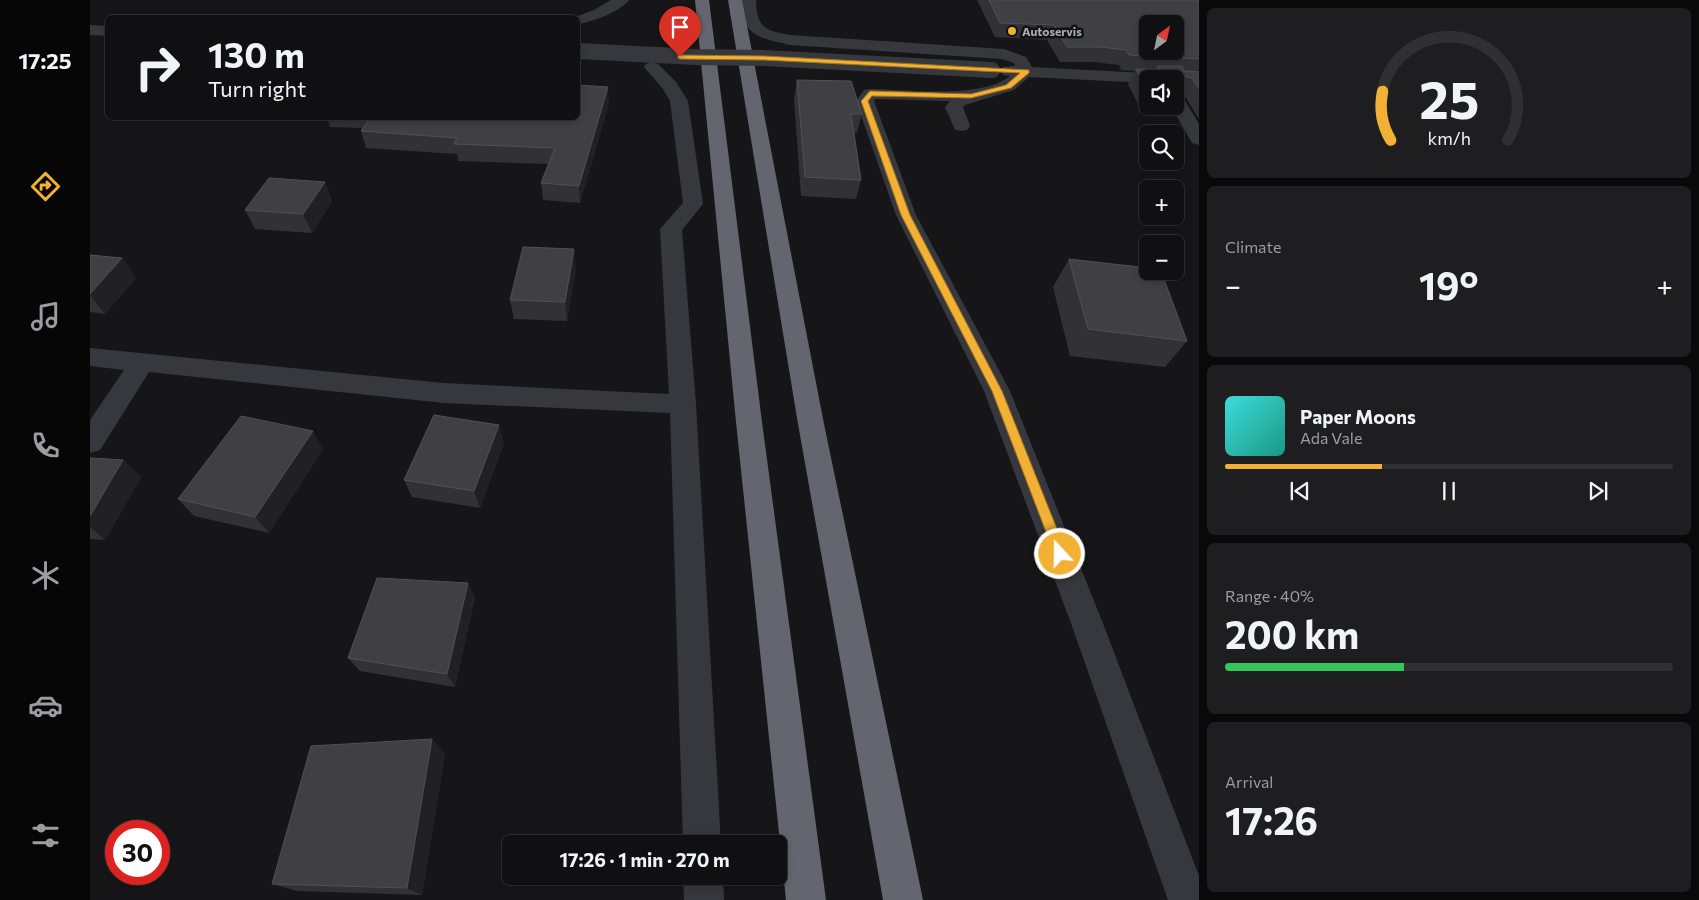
<!DOCTYPE html>
<html lang="en">
<head>
<meta charset="utf-8">
<style>
  body { margin:0; font-family:Commissioner,sans-serif; background:#1e1e20; color:#f1f3f6; height:100vh; display:flex; flex-direction:column; font-size:19px; white-space:nowrap }
  * { box-sizing:border-box; margin:0 }
  p { font-size:16px; color:#9c9d9f }
  .icon { flex:none; width:28px; height:28px; fill:none; stroke:currentColor; stroke-width:2; stroke-linecap:round; stroke-linejoin:round }
  .map { position:relative; flex:1; overflow:hidden }
  .side { display:flex; flex-direction:column; gap:8px; padding:8px; background:#09090a; width:500px }
  .side>* { flex:none }
  .top-card { position:absolute; left:15px; top:15px; width:475px; height:105px; border-radius:8px; box-shadow:0 2px 8px #0003,0 0 0 1px #303032; background:#101012; color:#f1f3f6; overflow:hidden }
  .needle { width:32px; rotate:33deg }
  .tools { position:absolute; left:1049px; top:15px; display:grid; gap:10px }
  .tools a { display:grid; place-items:center; width:45px; height:45px; border-radius:8px; background:#101012; box-shadow:0 2px 8px #0003,0 0 0 1px #303032; font-size:25px }
  .speed { position:absolute; left:15px; top:820px; display:flex; gap:10px; font-size:25px; font-weight:700; text-align:center }
  .speed>* { display:grid; place-content:center; width:65px; height:65px; border-radius:50%; background:#101012; box-shadow:0 2px 8px #0003,0 0 0 1px #303032; line-height:1 }
  .speed .limit { border:8px solid #d22; background:#fff; color:#111 }
  .pin { position:absolute; display:grid; place-items:center; width:42px; height:42px; color:#fff; margin:-51px -21px; border-radius:50% 50% 50% 0; rotate:-45deg; box-shadow:0 0 5px #0007 }
  .pin .icon { rotate:45deg }
  .me { position:absolute; width:55px; margin:-28px; rotate:339deg; stroke-linejoin:round; filter:drop-shadow(0 0 4px #0008) }
  .turn { display:flex; align-items:center; gap:18px; height:105px; padding:0 20px; font-size:22px }
  .turn .icon { width:65px; height:65px; stroke-width:2.5 }
  .turn b { display:block; font-size:35px; line-height:42px }
  .big { font-size:38px; font-weight:700; line-height:1.1 }
  .side .card { flex:1; display:flex; flex-direction:column; justify-content:center; gap:8px; min-width:0; padding:0 18px; border-radius:8px; background:#1e1e20 }
  .side .dial { align-items:center; gap:0 }
  .dial svg { height:130px; overflow:visible; fill:none; stroke:#303032; stroke-width:7; stroke-linecap:round; text-anchor:middle }
  .dial text { fill:#f1f3f6; stroke:none }
  .song { display:flex; align-items:center; gap:15px }
  .cover { width:60px; height:60px; border-radius:8px; background:linear-gradient(135deg,hsl(180 70% 55%),hsl(170 70% 35%)) }
  .played { height:5px; border-radius:2px; background:linear-gradient(90deg,#f2b134 35%,#303032 35%) }
  .keys { display:flex; justify-content:space-around; direction:ltr }
  .heat { display:flex; justify-content:space-between; align-items:center; font-size:28px; direction:ltr }
  .charge { height:8px; border-radius:4px; background:linear-gradient(90deg,#34c759 40%,#303032 0) }
  .trip { position:absolute; left:412px; top:835px; width:285px; height:50px; border-radius:8px; background:#101012; box-shadow:0 2px 8px #0003,0 0 0 1px #303032; font-weight:700; line-height:50px; text-align:center }
  main { display:flex; flex:1; min-height:0 }
  .menu { display:flex; flex-direction:column; width:90px; justify-content:space-around; align-items:center; background:#060607; color:#9c9d9f }
  .menu .icon { width:35px; height:35px }
  .menu .on { color:#f2b134 }
  .menu b { font-size:22px; color:#f1f3f6 }
  .map>svg:first-child { display:block }
  .lines { fill:none; stroke-linecap:round; stroke-linejoin:round }
  .minor { fill:#37383d; fill-rule:evenodd }
  .highway { fill:#63666e; fill-rule:evenodd }
  .minor-bridge { stroke:#37383d; stroke-width:16 }
  .wall { fill:#323236 }
  .shaded-wall { fill:#212124 }
  .building { fill:#3f3f44; stroke:#4f5156; fill-rule:evenodd }
  .route { fill:#f2b134; stroke:#9d7322 }
  .poi-dot { fill:#f2b134; stroke:#111113; stroke-width:2 }
  .labels { text-anchor:middle; dominant-baseline:central; stroke-width:5; stroke-linejoin:round; paint-order:stroke }
  .far-poi-label { font-size:12px; font-weight:bold; fill:#a8adb8; stroke:#111113; text-anchor:start }
</style>
</head>
<body>
<main>
<nav class="menu">
<b>17:25</b>
<svg class="icon on" aria-label="directions" viewBox="0 0 24 24"><path d="M12 3l9 9-9 9-9-9zM9 14v-3h6M13 9l2 2-2 2"/></svg>
<svg class="icon" aria-label="music" viewBox="0 0 24 24"><path d="M9 18V5l10-2v13"/><circle cx="6" cy="18" r="3"/><circle cx="16" cy="16" r="3"/></svg>
<svg class="icon" aria-label="phone" viewBox="0 0 24 24"><path d="M5 4h4l2 5-3 2q2 4 5 5l2-3 5 2v4C11 20 4 13 5 4z"/></svg>
<svg class="icon" aria-label="climate" viewBox="0 0 24 24"><path d="M12 3v18M4 7l16 10M4 17L20 7"/></svg>
<svg class="icon" aria-label="car" viewBox="0 0 24 24"><path d="M5 17H2v-5l4-1 3-4h7l3 4 3 1v5h-3M9 17h6M6 11h13"/><circle cx="7" cy="17" r="2"/><circle cx="17" cy="17" r="2"/></svg>
<svg class="icon" aria-label="filters" viewBox="0 0 24 24"><path d="M4 7h16M4 17h16"/><circle cx="9" cy="7" r="2"/><circle cx="15" cy="17" r="2"/></svg>
</nav>
<div class="map">
<svg width="1109" height="900" viewBox="0 0 1109 900">
  <rect width="100%" height="100%" fill="#161618"/>
  <g class="lines">
    <g class="minor">
      <path d="M521 0H539C530 12 502 22 488 24V18H482L504 10Z"/>
      <path d="M652 0H666C667 28 674 30 700 35L914 49 936 57 942 67 1073 74 1079 75 1081 79H1058V83L939 77 924 90 875 105 873 107 880 126 877 130 871 131 865 130 855 107 860 101 785 99 784 101 826 215 920 391 1014 626 1109 876V900H1078L982 626 894 391 806 215 766 101 774 90 780 89C816 90 892 99 920 76L913 75 911 71 913 67 925 66 924 63 912 59 700 45C669 38 651 36 652 0Z"/>
      <path d="M0 25 18 26V36L0 35Z"/>
      <path d="M562 62 568 64 586 82 598 101 613 204 592 230 606 404 631 844H593L580 413 354 403 59 372 10 450 0 453V420L34 370 0 366V348L354 383 579 394 570 229 593 203 580 101 573 89 554 67 556 64Z"/>
      <path d="M1085 93 1091 94 1109 124V145L1102 143 1081 106H1085Z"/>
      <path d="M593 876H633L634 900H594Z"/>
    </g>
    <g class="highway">
      <path d="M605 0H619L672 422 736 900H696L646 422Z"/>
      <path d="M638 0H652L734 424 833 900H793L708 424Z"/>
    </g>
    <path class="minor-bridge" d="M488 51 606 57 674 58 902 70"/>
  </g>
  <g class="wall">
    <path d="M887 0H1109V119L1093 93H1090L1091 95 1085 104V79H1058V106H1084L1081 110 1050 108 1038 84 1045 71 1031 70 1029 65 1003 62H970L957 40 905 37Z"/>
    <path d="M707 80 772 114 767 133H764L771 180 766 199 711 196 704 99Z"/>
    <path d="M519 103 490 203 453 200 451 183 458 164 368 161 367 154 276 148 271 131 272 128 240 127 237 118H488Z"/>
    <path d="M235 182 242 201 222 233 165 229 155 210Z"/>
    <path d="M0 255 32 258 46 278 15 314 0 312Z"/>
    <path d="M979 259 1097 341 1075 367 980 356 963 287Z"/>
    <path d="M486 268 477 321 424 319 420 300Z"/>
    <path d="M414 443 390 508 322 497 314 480Z"/>
    <path d="M233 449 179 533 104 516 88 499Z"/>
    <path d="M0 458 33 460 51 477 15 540 0 539Z"/>
    <path d="M378 583 385 598 365 687 270 671 258 658Z"/>
    <path d="M355 754 332 895 207 891 182 884Z"/>
  </g>
  <g class="shaded-wall">
    <path d="M518 87 519 103 490 203 489 186Z"/>
    <path d="M235 182 242 201 222 233 213 214Z"/>
    <path d="M484 249 486 268 477 321 475 302Z"/>
    <path d="M32 258 46 278 15 314 0 295V294Z"/>
    <path d="M409 425 414 443 390 508 384 491Z"/>
    <path d="M223 431 233 449 179 533 165 517Z"/>
    <path d="M33 460 51 477 15 540 0 527V516Z"/>
    <path d="M378 583 385 598 365 687 357 674Z"/>
    <path d="M342 739 355 754 332 895 317 888Z"/>
  </g>
  <g class="building">
    <path d="M899 0H1109V59L1039 55 1036 50 1010 47H977L964 25 910 23ZM1058 24H1085V51H1058Z"/>
    <path d="M1068 66H1092L1094 71 1109 72V89L1102 78 1093 76 1092 89 1088 90 1091 95H1085V79H1058V91L1046 69 1066 70Z"/>
    <path d="M707 80 761 81 772 114H761L771 180 715 177Z"/>
    <path d="M488 85 518 87 489 186 451 183 465 148 364 144 367 138 271 131 280 118H488Z"/>
    <path d="M179 178 235 182 213 214 155 210Z"/>
    <path d="M433 247 484 249 475 302 420 300Z"/>
    <path d="M0 255 32 258 0 294Z"/>
    <path d="M979 259 1058 268V271H1071L1097 341 998 329Z"/>
    <path d="M344 415 409 425 384 491 314 480Z"/>
    <path d="M151 416 223 431 165 517 88 499Z"/>
    <path d="M0 458 33 460 0 516Z"/>
    <path d="M287 578 378 583 357 674 258 658Z"/>
    <path d="M342 739 317 888 182 884 221 746Z"/>
  </g>
  <path class="route" d="M588 55 674 56 939 70V73L921 88 881 98 782 96 778 101 820 215 912 391 977 554 975 558 970 560 966 558 902 391 811 215 771 101 780 91 881 94 916 85 930 73 674 60 590 59 588 58Z"/>
  <circle class="poi-dot" cx="922" cy="31" r="5"/>
  <g class="labels">
    <g class="far-poi-label">
      <text x="932" y="31">Autoservis</text>
    </g>
  </g>
</svg>
<div class="tools">
<a><svg class="needle" viewBox="-14 -14 28 28"><path d="M0-13l5 13h-10z" fill="#e53935"/><path d="M0 13l5-13h-10z" fill="#9c9d9f"/></svg></a>
<a><svg class="icon" aria-label="sound" viewBox="0 0 24 24"><path d="M4 9h4l5-4v14l-5-4H4zM17 9q2 3 0 6"/></svg></a>
<a><svg class="icon" aria-label="search" viewBox="0 0 24 24"><circle cx="10" cy="10" r="6"/><path d="M15 15l6 6"/></svg></a>
<a>+</a>
<a>−</a>
</div>
<div class="speed"><div class="limit">30</div></div>
<div class="pin" style="left:590px;top:57px;background:#d93025"><svg class="icon" aria-label="arrive" viewBox="0 0 24 24"><path d="M6 21V4h12l-3 4 3 4H6"/></svg></div>
<svg class="me" style="left:970px;top:554px" viewBox="-20 -20 40 40"><circle r="17" fill="#f2b134" stroke="#fff" stroke-width="3"/><path d="M0-11L8 9 0 5-8 9z" fill="#fff"/></svg>
<div class="trip">17:26 · 1 min · 270 m</div>
<div class="top-card">
<div class="turn"><svg class="icon" aria-label="right" viewBox="0 0 24 24"><path d="M7 20v-9h11M14 6l5 5-5 5"/></svg><div><b>130 m</b>Turn right</div></div>
</div>
</div>
<section class="side">
<div class="card dial"><svg viewBox="0 0 100 80">
<path d="M14 69A42 42 0 1 1 86 69"/>
<path d="M14 69A42 42 0 0 1 9 39" stroke="#f2b134"/>
<text x="50" y="56" font-size="32" font-weight="700">25</text>
<text x="50" y="72" font-size="11">km/h</text>
</svg></div>
<div class="card"><p>Climate</p>
<div class="heat"><a>−</a><b class="big">19°</b><a>+</a></div>
</div>
<div class="card">
<div class="song"><i class="cover"></i><div><b>Paper Moons</b><p>Ada Vale</p></div></div>
<div class="played"></div>
<div class="keys"><svg class="icon" aria-label="previous" viewBox="0 0 24 24"><path d="M18 5L8 12l10 7zM5 5v14"/></svg><svg class="icon" aria-label="pause" viewBox="0 0 24 24"><path d="M8 5v14M16 5v14"/></svg><svg class="icon" aria-label="next" viewBox="0 0 24 24"><path d="M6 5l10 7-10 7zM19 5v14"/></svg></div>
</div>
<div class="card"><p>Range · 40%</p><b class="big">200 km</b><div class="charge"></div></div>
<div class="card"><p>Arrival</p><b class="big">17:26</b></div>
</section>
</main>
</body>
</html>
